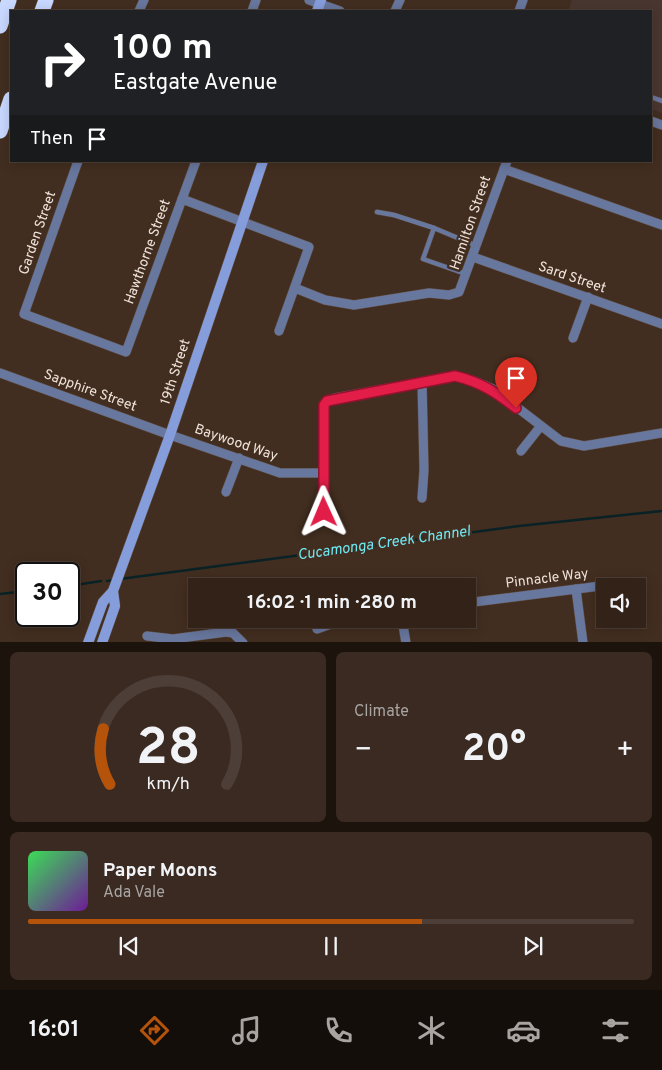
<!DOCTYPE html>
<html lang="en">
<head>
<meta charset="utf-8">
<style>
  body { margin:0; font-family:Overpass,sans-serif; background:#3a2a21; color:#f1f3f6; height:100vh; display:flex; flex-direction:column; font-size:19px; white-space:nowrap }
  * { box-sizing:border-box; margin:0 }
  p { font-size:16px; color:#a8a4a2 }
  .icon { flex:none; width:28px; height:28px; fill:none; stroke:currentColor; stroke-width:2; stroke-linecap:round; stroke-linejoin:round }
  .map { position:relative; height:642px; overflow:hidden }
  .details { display:flex; flex-direction:column; gap:10px; padding:10px; background:#1c130d; flex:1 }
  .details>* { flex:none }
  .banner { position:absolute; left:10px; top:10px; width:642px; height:152px; border-radius:0px; box-shadow:0 2px 12px #0003,0 0 0 1px #4d3f37; background:#202124; color:#fff; overflow:hidden }
  .fabs { position:absolute; left:596px; top:578px; display:grid; gap:10px }
  .fabs a { display:grid; place-items:center; width:50px; height:50px; border-radius:0px; background:#322218; box-shadow:0 2px 12px #0003,0 0 0 1px #4d3f37; font-size:25px }
  .speed { position:absolute; left:15px; top:562px; display:flex; gap:10px; font-size:25px; font-weight:700; text-align:center }
  .speed>* { display:grid; place-content:center; width:65px; height:65px; border-radius:50%; background:#322218; box-shadow:0 2px 12px #0003,0 0 0 1px #4d3f37; line-height:1 }
  .speed .limit { border:2px solid #111; border-radius:8px; background:#fff; color:#111 }
  .pin { position:absolute; display:grid; place-items:center; width:42px; height:42px; color:#fff; margin:-51px -21px; border-radius:50% 50% 50% 0; rotate:-45deg; box-shadow:0 0 5px #0007 }
  .pin .icon { rotate:45deg }
  .me { position:absolute; width:55px; margin:-28px; rotate:359deg; stroke-linejoin:round; filter:drop-shadow(0 0 4px #0008) }
  .turn { display:flex; align-items:center; gap:18px; height:105px; padding:0 20px; font-size:22px }
  .turn .icon { width:65px; height:65px; stroke-width:2.5 }
  .turn b { display:block; font-size:35px; line-height:42px }
  .then { display:flex; align-items:center; height:48px; padding:0 20px; background:#0003; gap:10px; font-size:19px }
  .big { font-size:38px; font-weight:700; line-height:1.1 }
  .details .widget { flex:1; display:flex; flex-direction:column; justify-content:center; gap:8px; min-width:0; padding:0 18px; border-radius:8px; background:#3a2a21 }
  .details .dial { align-items:center; gap:0 }
  .dial svg { height:130px; overflow:visible; fill:none; stroke:#4d3f37; stroke-width:7; stroke-linecap:round; text-anchor:middle }
  .dial text { fill:#f1f3f6; stroke:none }
  .song { display:flex; align-items:center; gap:15px }
  .cover { width:60px; height:60px; border-radius:8px; background:linear-gradient(135deg,hsl(130 70% 55%),hsl(280 70% 35%)) }
  .played { height:5px; border-radius:2px; background:linear-gradient(90deg,#b45309 65%,#4d3f37 65%) }
  .keys { display:flex; justify-content:space-around; direction:ltr }
  .heat { display:flex; justify-content:space-between; align-items:center; font-size:28px; direction:ltr }
  .details .tiles { flex:1; display:grid; gap:10px; grid-template-columns:1fr 1fr }
  .widget:last-child { grid-column:span 2 }
  .trip { position:absolute; left:188px; top:578px; width:288px; height:50px; border-radius:0px; background:#322218; box-shadow:0 2px 12px #0003,0 0 0 1px #4d3f37; font-weight:700; line-height:50px; text-align:center }
  .tab-bar { display:flex; height:80px; justify-content:space-around; align-items:center; background:#140e0a; color:#a8a4a2 }
  .tab-bar .icon { width:35px; height:35px }
  .tab-bar .active { color:#b45309 }
  .tab-bar b { font-size:22px; color:#f1f3f6 }
  .map>svg:first-child { display:block }
  .education { fill:#493630 }
  .lines { fill:none; stroke-linecap:round; stroke-linejoin:round }
  .stream { stroke:#092225; stroke-width:2.5 }
  .service-casing { stroke:#5e4b3e; stroke-width:5.5 }
  .minor-casing { stroke:#5e4b3e; stroke-width:10 }
  .secondary-casing { stroke:#5e4b3e; stroke-width:11 }
  .motorway-casing { stroke:#5e4b3e; stroke-width:16 }
  .service { stroke:#68779e; stroke-width:4.5 }
  .minor { stroke:#68779e; stroke-width:9 }
  .secondary { stroke:#869ddb; stroke-width:10 }
  .motorway { stroke:#c8d8fe; stroke-width:15 }
  .route-casing { stroke:#92132f; stroke-width:12 }
  .route { stroke:#e11d48; stroke-width:9 }
  .labels { text-anchor:middle; dominant-baseline:central; stroke-width:5; stroke-linejoin:round; paint-order:stroke }
  .street-label { font-size:14px; fill:#efe2d9; stroke:#422e20 }
  .water-label { font-size:15px; font-style:italic; fill:#6fe8f2; stroke:#422e20 }
</style>
</head>
<body>
<div class="map">
<svg width="662" height="643" viewBox="0 0 662 643">
  <rect width="100%" height="100%" fill="#422e20"/>
  <path class="education" d="M572 0H662V113L651 109V11H568Z"/>
  <g class="lines">
    <g class="stream">
      <path d="M120 579 519 526 662 511"/>
      <path d="M107 581 115 580"/>
      <path d="M69 586 101 581"/>
      <path d="M0 594 26 591"/>
    </g>
    <g class="service-casing">
      <g id="service">
        <path d="M651 97 662 101"/>
        <path d="M377 212 394 215 434 228"/>
        <path d="M466 274 423 259 434 228 477 246"/>
      </g>
    </g>
    <g class="minor-casing">
      <g id="minor">
        <path d="M309 0 340 11"/>
        <path d="M139 11 144 0"/>
        <path d="M252 11 256 0"/>
        <path d="M395 11 400 0"/>
        <path d="M519 11 523 0"/>
        <path d="M651 121 662 125"/>
        <path d="M78 161 24 314 126 352 196 161"/>
        <path d="M504 169 662 225"/>
        <path d="M182 199 309 247 279 331"/>
        <path d="M473 257 662 324"/>
        <path d="M295 288 325 300 354 305 429 293 449 295 459 292 507 161"/>
        <path d="M573 338 588 297"/>
        <path d="M0 373 170 435 280 473H324"/>
        <path d="M422 382 424 470 422 498"/>
        <path d="M521 451 540 427"/>
        <path d="M226 492 239 458"/>
        <path d="M324 512 325 405 327 401 335 398 455 376 474 381 493 389 561 441 584 446 662 433"/>
        <path d="M638 587 642 588"/>
        <path d="M576 589 583 643"/>
        <path d="M466 603 616 584 630 586"/>
        <path d="M402 619 406 643"/>
        <path d="M317 629 345 619"/>
        <path d="M147 636 173 639 226 632 233 633 243 643"/>
      </g>
    </g>
    <g class="secondary-casing">
      <g id="secondary">
        <path d="M317 11 321 0"/>
        <path d="M88 643 103 602 113 591 170 435 263 161"/>
        <path d="M102 643 115 606 113 591"/>
      </g>
    </g>
    <g class="motorway-casing">
      <g id="motorway">
        <path d="M42 11 46 0"/>
        <path d="M0 26 9 0"/>
        <path d="M0 131 11 99"/>
      </g>
    </g>
    <use href="#service" class="service"/>
    <use href="#minor" class="minor"/>
    <use href="#secondary" class="secondary"/>
    <use href="#motorway" class="motorway"/>
  </g>
  <g class="lines">
    <g class="route-casing">
      <path id="route" d="M324 512V405L327 401 455 376C480 382 496 392 516 408"/>
    </g>
    <use href="#route" class="route"/>
  </g>
  <g class="labels">
    <g class="street-label">
      <text transform="translate(471 223) rotate(-71)">Hamilton Street</text>
      <text transform="translate(38 233) rotate(-71)">Garden Street</text>
      <text transform="translate(148 252) rotate(-70)">Hawthorne Street</text>
      <text transform="translate(572 278) rotate(19)">Sard Street</text>
      <text transform="translate(176 372) rotate(-72)">19th Street</text>
      <text transform="translate(90 391) rotate(20)">Sapphire Street</text>
      <text transform="translate(236 443) rotate(19)">Baywood Way</text>
      <text transform="translate(547 579) rotate(-7)">Pinnacle Way</text>
    </g>
    <g class="water-label">
      <text transform="translate(384 544) rotate(-8)">Cucamonga Creek Channel</text>
    </g>
  </g>
</svg>
<div class="fabs">
<a><svg class="icon" aria-label="sound" viewBox="0 0 24 24"><path d="M4 9h4l5-4v14l-5-4H4zM17 9q2 3 0 6"/></svg></a>
</div>
<div class="speed"><div class="limit">30</div></div>
<div class="pin" style="left:516px;top:408px;background:#d93025"><svg class="icon" aria-label="arrive" viewBox="0 0 24 24"><path d="M6 21V4h12l-3 4 3 4H6"/></svg></div>
<svg class="me" style="left:324px;top:512px" viewBox="-20 -20 40 40"><path d="M0-17L14 15 0 8-14 15z" fill="#e11d48" stroke="#fff" stroke-width="4"/></svg>
<div class="trip">16:02 · 1 min · 280 m</div>
<div class="banner">
<div class="turn"><svg class="icon" aria-label="right" viewBox="0 0 24 24"><path d="M7 20v-9h11M14 6l5 5-5 5"/></svg><div><b>100 m</b>Eastgate Avenue</div></div>
<div class="then">Then<svg class="icon" aria-label="arrive" viewBox="0 0 24 24"><path d="M6 21V4h12l-3 4 3 4H6"/></svg></div>
</div>
</div>
<section class="details">
<div class="tiles">
<div class="widget dial"><svg viewBox="0 0 100 80">
<path d="M14 69A42 42 0 1 1 86 69"/>
<path d="M14 69A42 42 0 0 1 10 35" stroke="#b45309"/>
<text x="50" y="56" font-size="32" font-weight="700">28</text>
<text x="50" y="72" font-size="11">km/h</text>
</svg></div>
<div class="widget"><p>Climate</p>
<div class="heat"><a>−</a><b class="big">20°</b><a>+</a></div>
</div>
<div class="widget">
<div class="song"><i class="cover"></i><div><b>Paper Moons</b><p>Ada Vale</p></div></div>
<div class="played"></div>
<div class="keys"><svg class="icon" aria-label="previous" viewBox="0 0 24 24"><path d="M18 5L8 12l10 7zM5 5v14"/></svg><svg class="icon" aria-label="pause" viewBox="0 0 24 24"><path d="M8 5v14M16 5v14"/></svg><svg class="icon" aria-label="next" viewBox="0 0 24 24"><path d="M6 5l10 7-10 7zM19 5v14"/></svg></div>
</div>
</div>
</section>
<nav class="tab-bar">
<b>16:01</b>
<svg class="icon active" aria-label="directions" viewBox="0 0 24 24"><path d="M12 3l9 9-9 9-9-9zM9 14v-3h6M13 9l2 2-2 2"/></svg>
<svg class="icon" aria-label="music" viewBox="0 0 24 24"><path d="M9 18V5l10-2v13"/><circle cx="6" cy="18" r="3"/><circle cx="16" cy="16" r="3"/></svg>
<svg class="icon" aria-label="phone" viewBox="0 0 24 24"><path d="M5 4h4l2 5-3 2q2 4 5 5l2-3 5 2v4C11 20 4 13 5 4z"/></svg>
<svg class="icon" aria-label="climate" viewBox="0 0 24 24"><path d="M12 3v18M4 7l16 10M4 17L20 7"/></svg>
<svg class="icon" aria-label="car" viewBox="0 0 24 24"><path d="M5 17H2v-5l4-1 3-4h7l3 4 3 1v5h-3M9 17h6M6 11h13"/><circle cx="7" cy="17" r="2"/><circle cx="17" cy="17" r="2"/></svg>
<svg class="icon" aria-label="filters" viewBox="0 0 24 24"><path d="M4 7h16M4 17h16"/><circle cx="9" cy="7" r="2"/><circle cx="15" cy="17" r="2"/></svg>
</nav>
</body>
</html>
